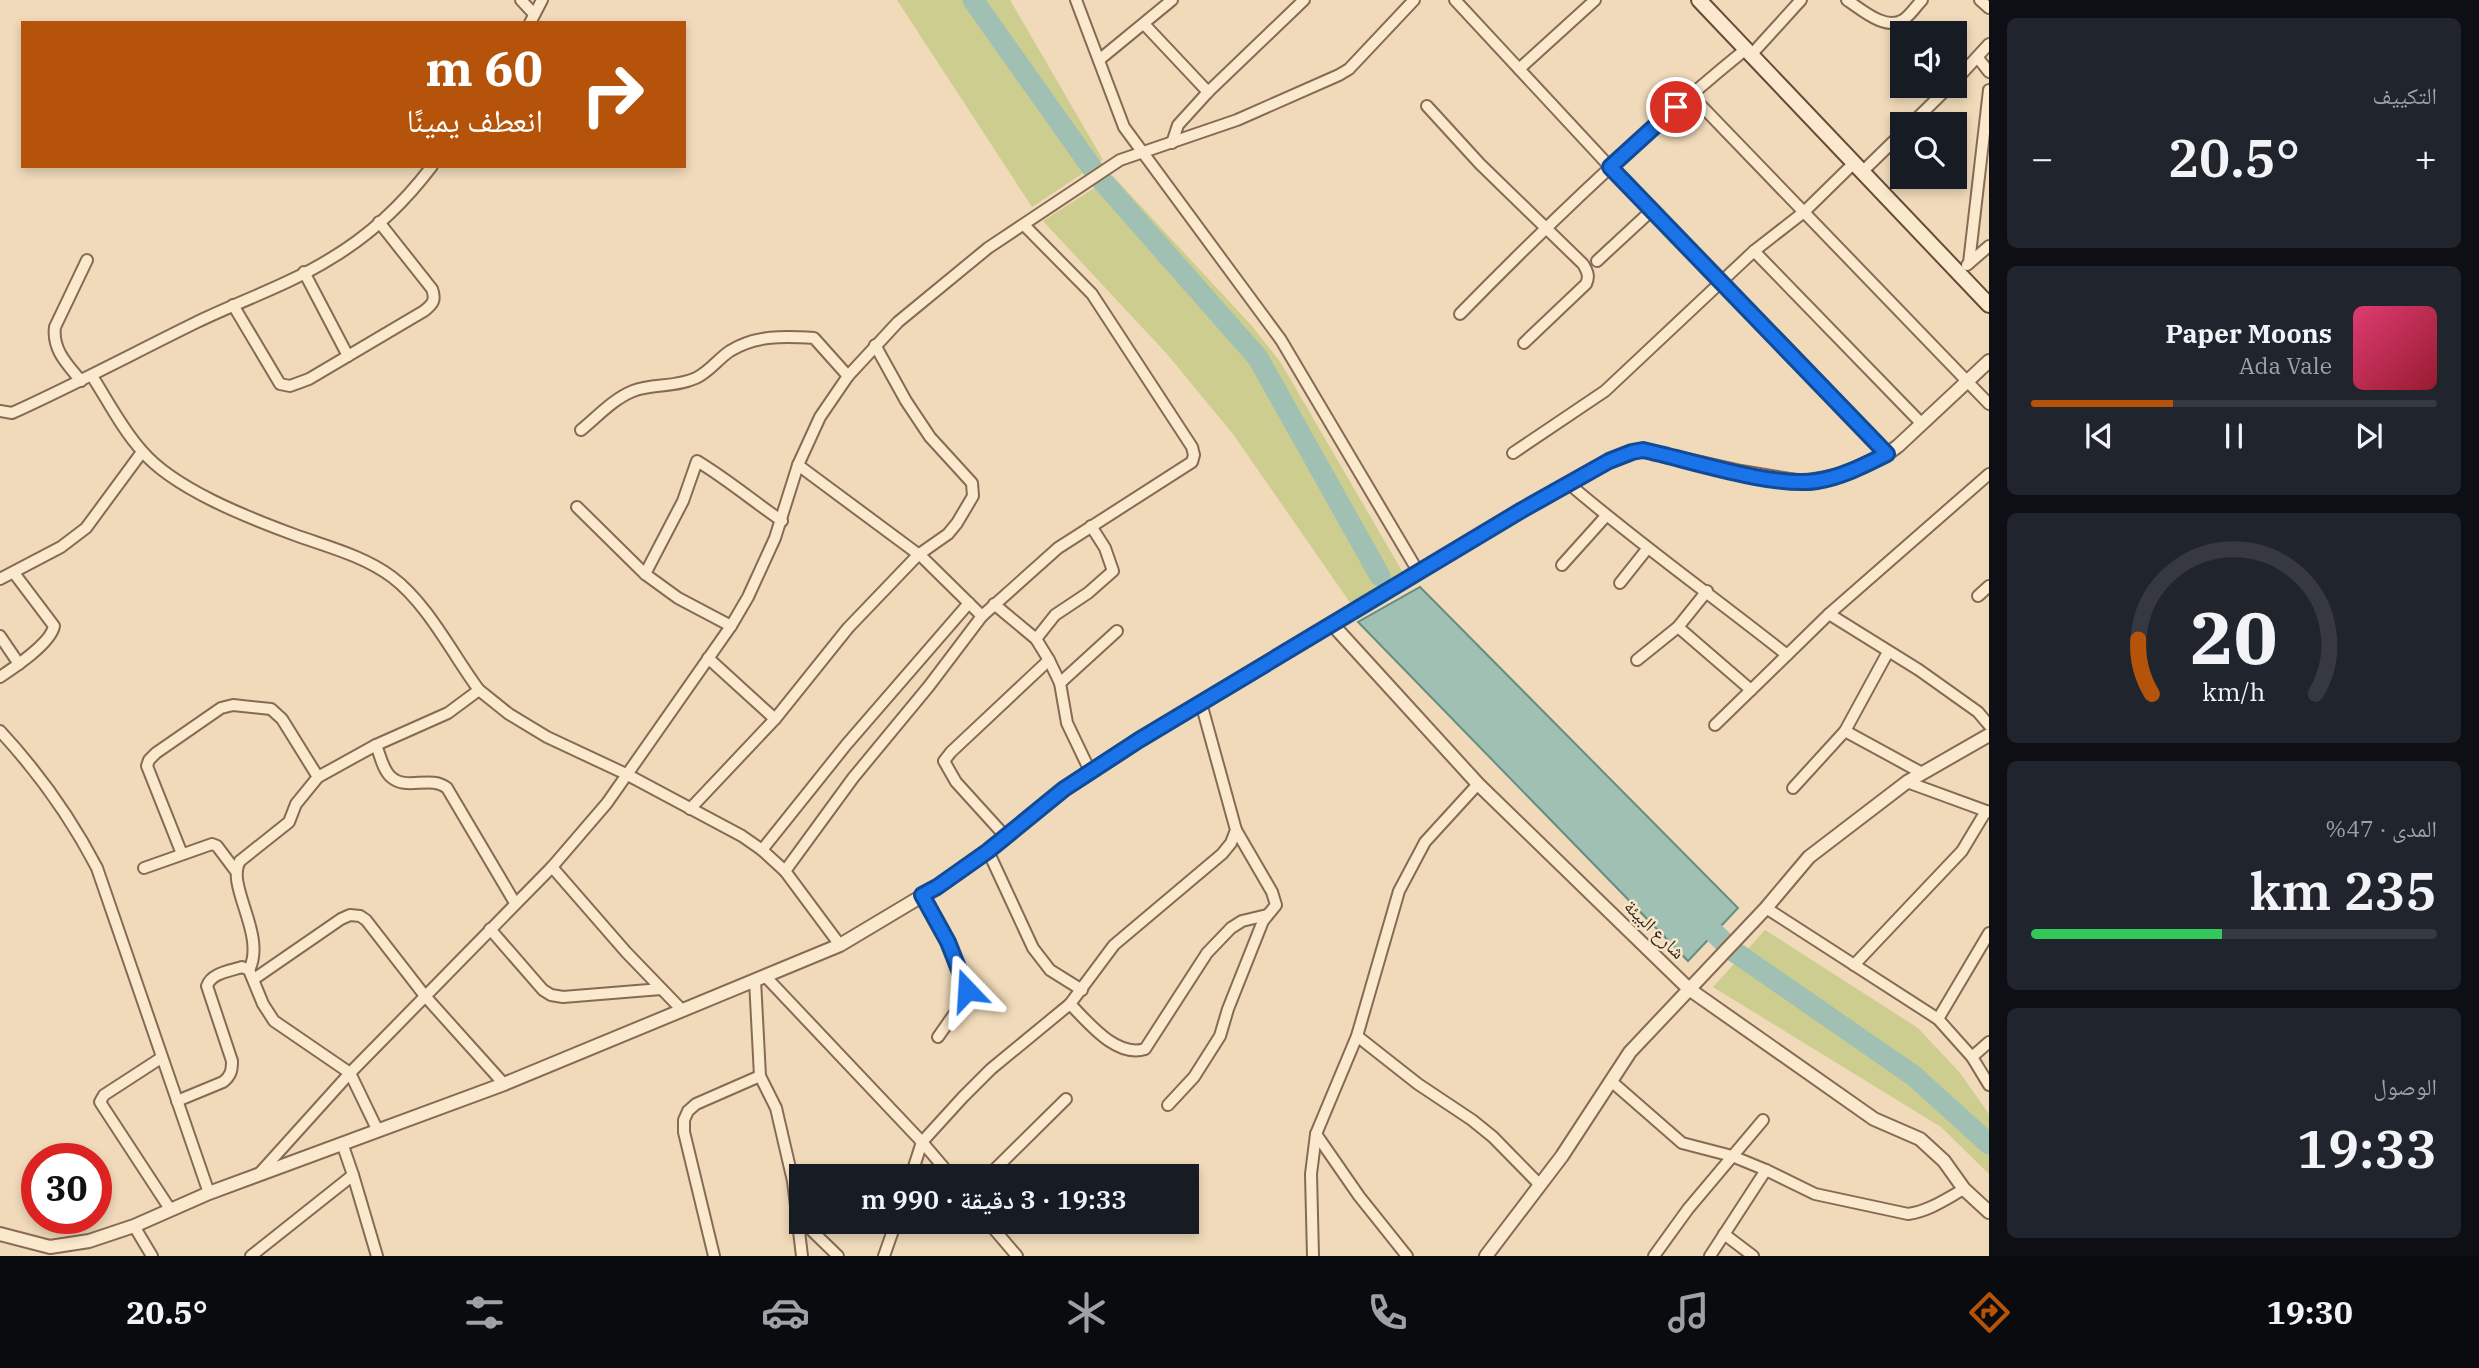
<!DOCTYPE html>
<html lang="ar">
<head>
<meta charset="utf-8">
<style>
  body { margin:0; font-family:"IBM Plex Serif","Noto Naskh Arabic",serif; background:#20242c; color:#f1f3f6; direction:rtl; height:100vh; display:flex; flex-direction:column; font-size:26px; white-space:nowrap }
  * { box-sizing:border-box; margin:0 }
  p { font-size:23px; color:#9ea1a6 }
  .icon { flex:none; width:38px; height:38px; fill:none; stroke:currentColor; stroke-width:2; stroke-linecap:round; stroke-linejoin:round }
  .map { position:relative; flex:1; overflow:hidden; direction:ltr }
  .side { display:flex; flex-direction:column; gap:18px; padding:18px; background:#0d0f14; width:490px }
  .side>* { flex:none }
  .top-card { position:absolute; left:21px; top:21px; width:665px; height:147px; border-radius:0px; box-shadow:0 4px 10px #0003; direction:rtl; background:#b45309; color:#fff; overflow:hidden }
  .tools { position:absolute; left:1890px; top:21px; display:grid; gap:14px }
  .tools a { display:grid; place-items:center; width:77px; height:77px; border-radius:0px; background:#171b24; box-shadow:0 4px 10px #0003; font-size:35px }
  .speed { position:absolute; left:21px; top:1143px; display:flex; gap:14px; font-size:35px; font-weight:700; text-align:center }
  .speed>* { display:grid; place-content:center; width:91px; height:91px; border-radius:50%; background:#171b24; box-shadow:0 4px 10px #0003; line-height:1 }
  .speed .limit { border:10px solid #d22; background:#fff; color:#111 }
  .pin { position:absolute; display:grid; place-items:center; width:60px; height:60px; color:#fff; margin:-30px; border:4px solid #fff; border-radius:50%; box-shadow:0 2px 7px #0007 }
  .me { position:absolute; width:77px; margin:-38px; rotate:340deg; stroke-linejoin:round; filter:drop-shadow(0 0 5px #0008) }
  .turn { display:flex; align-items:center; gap:24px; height:147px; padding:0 28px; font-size:32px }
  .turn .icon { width:91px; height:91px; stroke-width:2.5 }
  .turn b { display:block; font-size:49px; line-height:60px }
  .big { font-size:52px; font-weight:600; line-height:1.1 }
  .side .card { flex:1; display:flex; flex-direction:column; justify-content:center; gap:10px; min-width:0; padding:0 24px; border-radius:10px; background:#20242c }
  .side .dial { align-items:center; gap:0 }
  .dial svg { height:182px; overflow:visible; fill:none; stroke:#363941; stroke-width:7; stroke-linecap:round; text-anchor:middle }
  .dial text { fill:#f1f3f6; stroke:none }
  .song { display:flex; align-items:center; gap:21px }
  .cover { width:84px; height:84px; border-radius:10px; background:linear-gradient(135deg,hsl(340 70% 55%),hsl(350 70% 35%)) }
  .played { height:7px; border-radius:4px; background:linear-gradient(90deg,#b45309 35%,#363941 35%) }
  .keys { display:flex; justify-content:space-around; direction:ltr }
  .heat { display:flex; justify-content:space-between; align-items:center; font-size:38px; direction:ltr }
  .charge { height:10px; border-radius:5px; background:linear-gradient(90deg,#34c759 47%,#363941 0) }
  .trip { position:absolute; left:789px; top:1164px; width:410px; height:70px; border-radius:0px; background:#171b24; box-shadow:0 4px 10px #0003; font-weight:600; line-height:70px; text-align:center; direction:rtl }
  .dock { display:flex; height:112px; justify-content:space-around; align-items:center; background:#090b0e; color:#9ea1a6 }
  .dock .icon { width:49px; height:49px }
  .dock .current { color:#b45309 }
  .dock b { font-size:32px; color:#f1f3f6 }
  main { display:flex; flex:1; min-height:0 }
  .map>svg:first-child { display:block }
  .green { fill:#cccd8e }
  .water { fill:#9fc0b3; stroke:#668d80; stroke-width:2 }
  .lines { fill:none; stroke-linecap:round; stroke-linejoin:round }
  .river { stroke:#9fc0b3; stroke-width:21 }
  .minor-casing { stroke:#876a54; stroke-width:14 }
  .tertiary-casing { stroke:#876a54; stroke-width:16 }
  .secondary-casing { stroke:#684b37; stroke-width:18 }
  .minor { stroke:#fae9cd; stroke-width:10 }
  .tertiary { stroke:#fae9cd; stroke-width:12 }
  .secondary { stroke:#fae9cd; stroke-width:14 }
  .route-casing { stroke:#114b97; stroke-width:18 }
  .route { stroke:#1a73e8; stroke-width:12 }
  .labels { text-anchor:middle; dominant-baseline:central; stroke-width:5; stroke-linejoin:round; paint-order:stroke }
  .street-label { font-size:19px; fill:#35241a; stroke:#f7e5ca }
</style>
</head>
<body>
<main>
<section class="side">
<div class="card"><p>التكييف</p>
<div class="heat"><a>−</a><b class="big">20.5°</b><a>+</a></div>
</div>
<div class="card">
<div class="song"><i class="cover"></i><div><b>Paper Moons</b><p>Ada Vale</p></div></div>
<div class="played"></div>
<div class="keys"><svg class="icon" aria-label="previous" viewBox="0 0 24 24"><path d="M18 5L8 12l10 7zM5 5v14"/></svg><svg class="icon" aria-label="pause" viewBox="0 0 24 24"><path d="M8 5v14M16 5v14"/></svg><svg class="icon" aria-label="next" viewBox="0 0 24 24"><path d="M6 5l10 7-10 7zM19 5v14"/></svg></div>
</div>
<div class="card dial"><svg viewBox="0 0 100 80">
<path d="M14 69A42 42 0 1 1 86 69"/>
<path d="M14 69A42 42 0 0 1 8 45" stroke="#b45309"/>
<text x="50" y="56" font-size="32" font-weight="700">20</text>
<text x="50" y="72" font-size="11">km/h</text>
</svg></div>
<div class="card"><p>المدى · 47%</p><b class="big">235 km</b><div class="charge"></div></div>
<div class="card"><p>الوصول</p><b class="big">19:33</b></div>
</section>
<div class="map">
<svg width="1989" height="1256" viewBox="0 0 1989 1256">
  <rect width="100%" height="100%" fill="#f0daba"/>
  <g class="green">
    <path d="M897 0H1010L1103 160 1032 207Z"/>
    <path d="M1113 176 1251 325 1281 363 1402 571 1351 604 1233 434 1167 354 1043 221Z"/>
    <path d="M1765 930 1918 1028 1960 1073 1989 1114V1174L1941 1127 1713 987Z"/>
  </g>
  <path class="water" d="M1420 587 1738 908 1688 961 1358 622Z"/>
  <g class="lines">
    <g class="river">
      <path d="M973 0 1097 175 1258 358 1380 576"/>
      <path d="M1694 913 1732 950 1914 1076 1989 1144"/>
    </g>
    <g class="minor-casing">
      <g id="minor">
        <path d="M521 0 534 14"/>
        <path d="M1076 0 1124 127 1281 340 1419 573"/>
        <path d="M1455 0 1651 211 1887 454"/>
        <path d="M1847 0C1861 9 1885 31 1903 20 1910 16 1916 6 1922 0"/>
        <path d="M1980 0 1989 8"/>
        <path d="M530 23 542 0"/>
        <path d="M1144 24 1208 92"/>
        <path d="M1751 55 1801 0"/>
        <path d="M1978 58 1989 72"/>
        <path d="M1099 60 1172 0"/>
        <path d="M1519 69 1595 0"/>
        <path d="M1955 81 1989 44"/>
        <path d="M1690 94 1989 404"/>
        <path d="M1427 106 1480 164 1583 264C1587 271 1590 276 1586 284L1524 343"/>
        <path d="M1911 124 1950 86"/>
        <path d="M1172 143 1178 125 1208 92 1304 0"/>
        <path d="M1862 172 1902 133"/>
        <path d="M1754 251 1922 424"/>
        <path d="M1597 261 1651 211"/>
        <path d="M1969 263 1989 90"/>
        <path d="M1967 265 1989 246"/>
        <path d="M304 272 348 356"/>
        <path d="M233 305 280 384 290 386 309 379 424 311C433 304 436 300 432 289L379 222"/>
        <path d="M1460 314C1551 221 1645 131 1746 49"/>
        <path d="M92 376C108 401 122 429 142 451 174 489 249 518 295 535 328 547 364 556 392 577 427 603 453 655 479 690L509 714 547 737 626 774 742 836 762 850 785 871 840 945"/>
        <path d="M81 381C68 365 52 350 55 327L87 260"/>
        <path d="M0 411 12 413C74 385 134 353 195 323 238 302 290 284 330 259 369 236 404 203 432 166"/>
        <path d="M581 430C597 417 613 399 633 391 652 383 674 388 696 378 709 372 718 359 730 351 756 335 784 336 814 338L848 376"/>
        <path d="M1513 453 1605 391 1754 251 1804 212 1854 163"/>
        <path d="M798 465 922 557 982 616"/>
        <path d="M1568 483C1639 544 1714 597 1787 655"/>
        <path d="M577 507 645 574 678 598 731 626"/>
        <path d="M1562 565 1606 516"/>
        <path d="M645 574 683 501 697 461C727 479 753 501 782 521"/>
        <path d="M0 579 61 547 86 528 142 452"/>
        <path d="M1620 583 1647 549"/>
        <path d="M1978 596 1989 586"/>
        <path d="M994 604 1036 639 1049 660 1060 683 1067 723 1090 771"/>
        <path d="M1829 614 1919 670 1978 712 1989 725"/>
        <path d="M1678 627 1751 690"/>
        <path d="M0 636 19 664"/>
        <path d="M1036 639 1055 615 1088 593 1113 571 1105 548 1091 526"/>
        <path d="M708 658 775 719"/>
        <path d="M1637 660 1678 627 1707 591"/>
        <path d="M0 677C15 667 51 643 54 626L14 573"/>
        <path d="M1060 683 1117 631"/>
        <path d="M1715 725 1829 614 1989 474"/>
        <path d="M0 731C38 772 71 818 97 868L209 1193"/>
        <path d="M1845 731 1922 773"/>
        <path d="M376 745C380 755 383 770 391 777 406 791 431 775 447 788L515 903"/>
        <path d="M1907 782 1989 812"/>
        <path d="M1793 788 1845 731 1888 652"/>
        <path d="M690 809 775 719 848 628 918 555 948 534 957 523 973 496 972 483 930 437 906 401 875 345"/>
        <path d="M1005 836 956 782 944 761 951 752 1049 660"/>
        <path d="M762 850 846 745 969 603"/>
        <path d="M988 851 1033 948 1050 970 1082 990"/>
        <path d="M182 854 147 766 149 760 156 753 221 708 233 705 271 709 282 719 318 777"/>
        <path d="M552 867 626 952 681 1009"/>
        <path d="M144 868 212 844 217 846 235 870"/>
        <path d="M785 871 853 778 929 686 982 616 1058 548 1192 462 1194 455 1192 447 1092 294 1024 225"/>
        <path d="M922 895 949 942 967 990 964 1000 938 1037"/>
        <path d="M1766 908 1938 1019 1972 1057 1989 1085"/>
        <path d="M490 929 543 990 551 995 563 997 661 989"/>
        <path d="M1854 965 1962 851 1986 811"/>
        <path d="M249 970C267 935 225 885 240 861L289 822 296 804 318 777 376 745 448 713 479 690"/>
        <path d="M765 976 922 1142 951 1176"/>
        <path d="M254 979 341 919 350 915 360 916 366 920 425 996 504 1084"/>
        <path d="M755 980 760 1076 776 1108 793 1181 802 1256"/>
        <path d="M1070 1004C1088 1022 1116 1058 1145 1049L1207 953 1231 928 1242 921 1267 915"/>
        <path d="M1938 1019 1989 933"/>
        <path d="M1357 1036 1418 1084 1472 1120 1493 1137 1540 1185"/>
        <path d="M1972 1057 1989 1042"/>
        <path d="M161 1058 104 1095 100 1102 170 1209"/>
        <path d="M1611 1081 1682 1143 1732 1156 1766 1170 1815 1194 1908 1214C1929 1211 1946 1199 1964 1189"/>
        <path d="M177 1101 223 1082C231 1076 232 1070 232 1061L207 986C211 973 230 971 242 967L249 970 263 1004 274 1021 350 1073 377 1129"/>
        <path d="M1168 1105 1194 1077 1220 1036 1228 1009 1263 921 1276 905 1272 892 1236 830"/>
        <path d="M1316 1134 1359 1196 1407 1256"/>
        <path d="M258 1175 350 1073 552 867 607 803 731 626 748 597 775 538 798 465 820 417 848 376 898 322 988 248 1120 160 1237 120 1339 75 1349 69 1414 0"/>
        <path d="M353 1175 377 1256"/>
        <path d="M911 1176 922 1142 963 1097 991 1069 1070 1004 1114 945 1222 854 1231 843 1236 830 1201 703"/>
        <path d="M988 1176 1066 1099"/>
        <path d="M803 1222 838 1256"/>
        <path d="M988 1222 1017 1256"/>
        <path d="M134 1226 152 1256"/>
        <path d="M1724 1234 1753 1256"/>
        <path d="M251 1256 353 1175 342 1143"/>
        <path d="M714 1256 684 1132V1120L688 1111 696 1104 760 1076"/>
        <path d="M884 1256 896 1222"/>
        <path d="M1313 1256 1311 1174 1316 1134 1357 1036 1399 891 1425 842 1478 784"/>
        <path d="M1654 1256 1688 1209 1763 1120"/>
        <path d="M1710 1256 1766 1170"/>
      </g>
    </g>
    <g class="tertiary-casing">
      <g id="tertiary">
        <path d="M1332 624 1478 784 1689 989 1874 1119 1920 1139 1944 1161 1964 1189 1989 1212"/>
        <path d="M0 1234 50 1247 89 1241 134 1226 209 1193 504 1084 840 945 937 887 988 851 1064 789 1138 740 1522 510 1609 461 1632 452 1643 450 1741 472 1802 482 1841 475 1887 454 1898 446 1989 361"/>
        <path d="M1486 1256 1562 1156 1630 1052 1766 908 1809 857 1907 782 1989 735"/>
      </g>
    </g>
    <g class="secondary-casing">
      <path id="secondary" d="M1699 0 1989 305"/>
    </g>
    <use href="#minor" class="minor"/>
    <use href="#tertiary" class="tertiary"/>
    <use href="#secondary" class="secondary"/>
  </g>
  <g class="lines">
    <g class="route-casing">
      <path id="route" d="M967 990 948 942 922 895 937 887 988 851 1064 789 1139 740 1522 510 1609 461 1632 452 1643 450C1690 460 1773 488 1817 481 1842 477 1865 465 1887 454L1610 167 1676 107"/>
    </g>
    <use href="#route" class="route"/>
  </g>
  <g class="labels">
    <g class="street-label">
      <text transform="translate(1655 929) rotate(44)">شارع البيئة</text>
    </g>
  </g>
</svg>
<div class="tools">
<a><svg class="icon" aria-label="sound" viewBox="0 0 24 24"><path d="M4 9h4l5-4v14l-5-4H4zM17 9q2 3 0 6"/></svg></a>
<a><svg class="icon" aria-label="search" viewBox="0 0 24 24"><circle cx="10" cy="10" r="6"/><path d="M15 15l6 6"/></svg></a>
</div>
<div class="speed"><div class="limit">30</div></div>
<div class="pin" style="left:1676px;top:107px;background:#d93025"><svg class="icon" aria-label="arrive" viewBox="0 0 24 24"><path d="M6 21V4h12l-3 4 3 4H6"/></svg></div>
<svg class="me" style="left:967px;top:990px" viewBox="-20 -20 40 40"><path d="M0-17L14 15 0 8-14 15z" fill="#1a73e8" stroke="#fff" stroke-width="4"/></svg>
<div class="trip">19:33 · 3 دقيقة · 990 m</div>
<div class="top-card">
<div class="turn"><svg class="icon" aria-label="right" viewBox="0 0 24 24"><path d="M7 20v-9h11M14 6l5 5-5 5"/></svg><div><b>60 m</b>انعطف يمينًا</div></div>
</div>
</div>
</main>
<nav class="dock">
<b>19:30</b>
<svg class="icon current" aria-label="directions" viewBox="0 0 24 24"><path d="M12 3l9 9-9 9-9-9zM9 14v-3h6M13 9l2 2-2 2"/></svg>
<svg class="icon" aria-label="music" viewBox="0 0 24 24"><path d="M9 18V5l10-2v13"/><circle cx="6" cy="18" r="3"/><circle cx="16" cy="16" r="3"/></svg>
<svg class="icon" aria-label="phone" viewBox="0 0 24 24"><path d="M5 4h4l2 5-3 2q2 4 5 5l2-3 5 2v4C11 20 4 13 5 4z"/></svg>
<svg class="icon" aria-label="climate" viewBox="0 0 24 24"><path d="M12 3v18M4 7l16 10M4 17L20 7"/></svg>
<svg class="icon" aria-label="car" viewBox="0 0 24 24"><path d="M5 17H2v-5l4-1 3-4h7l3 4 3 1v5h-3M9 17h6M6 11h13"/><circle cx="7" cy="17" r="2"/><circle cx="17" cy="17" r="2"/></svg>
<svg class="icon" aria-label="filters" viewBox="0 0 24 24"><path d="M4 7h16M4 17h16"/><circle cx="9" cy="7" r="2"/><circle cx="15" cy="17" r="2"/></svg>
<b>20.5°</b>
</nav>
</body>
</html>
